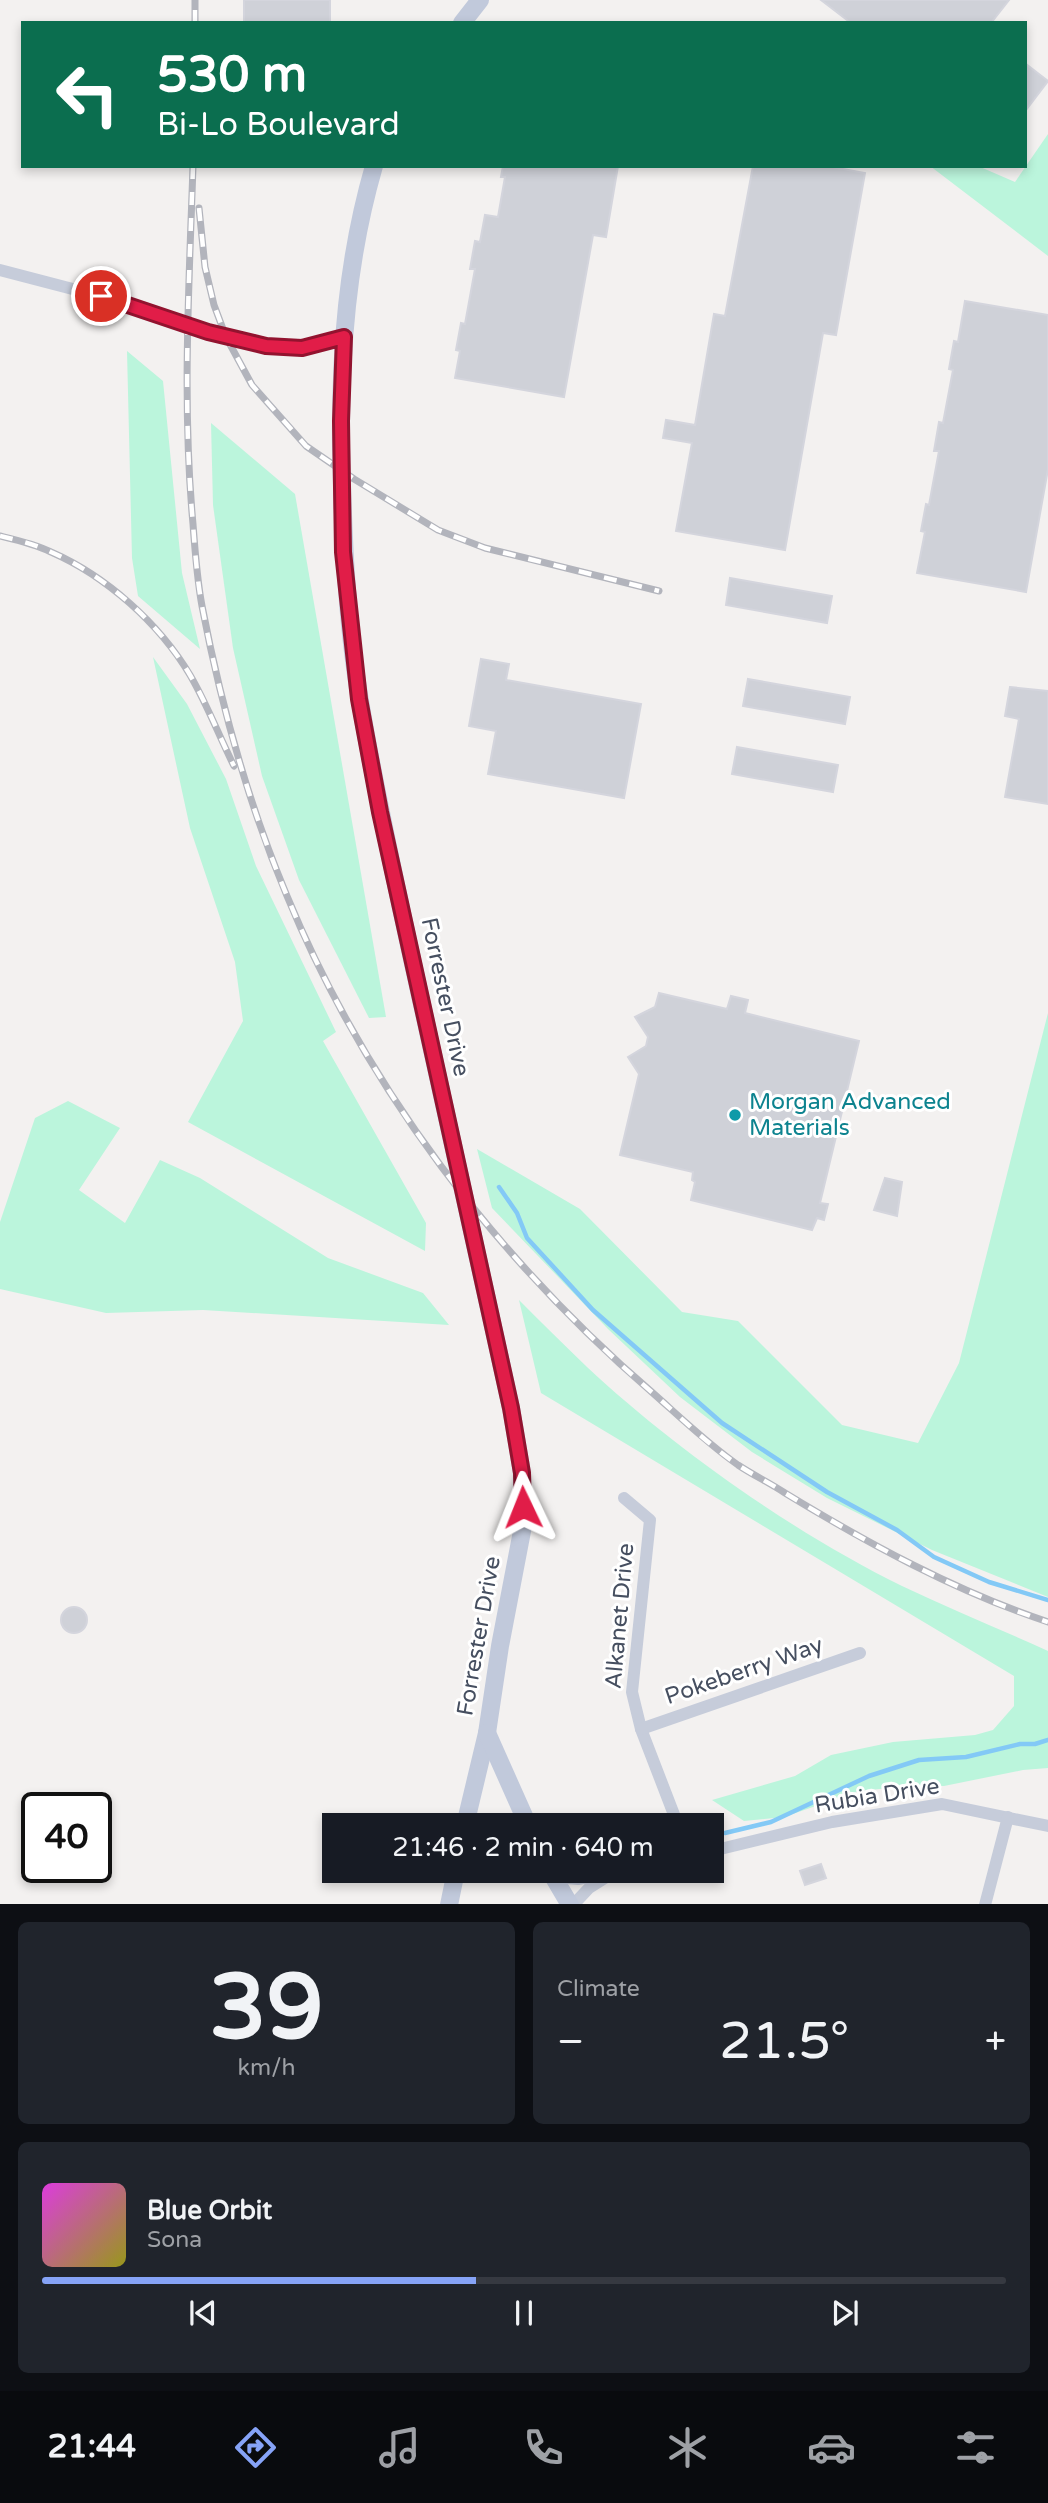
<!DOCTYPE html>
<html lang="en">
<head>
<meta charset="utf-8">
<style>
  body { margin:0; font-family:"Varela Round",sans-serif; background:#20242c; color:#f1f3f6; height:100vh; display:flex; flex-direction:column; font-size:26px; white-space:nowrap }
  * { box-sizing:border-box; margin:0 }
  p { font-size:23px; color:#9ea1a6 }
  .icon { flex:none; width:38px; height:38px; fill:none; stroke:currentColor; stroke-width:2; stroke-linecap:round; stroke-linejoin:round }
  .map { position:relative; height:1904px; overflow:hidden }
  .panel { display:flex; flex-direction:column; gap:18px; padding:18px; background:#0d0f14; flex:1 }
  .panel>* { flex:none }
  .hud { position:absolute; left:21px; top:21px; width:1006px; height:147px; border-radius:0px; box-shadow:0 4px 10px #0003; background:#0b6e4f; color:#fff; overflow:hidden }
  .speed { position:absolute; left:21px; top:1792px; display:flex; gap:14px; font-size:35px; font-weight:700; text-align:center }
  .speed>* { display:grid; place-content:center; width:91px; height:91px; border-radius:50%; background:#171b24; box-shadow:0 4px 10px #0003; line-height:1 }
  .speed .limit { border:4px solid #111; border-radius:10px; background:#fff; color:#111 }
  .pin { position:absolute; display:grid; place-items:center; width:60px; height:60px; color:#fff; margin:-30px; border:4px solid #fff; border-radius:50%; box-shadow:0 2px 7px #0007 }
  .me { position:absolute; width:77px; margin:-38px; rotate:358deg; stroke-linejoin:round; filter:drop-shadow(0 0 5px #0008) }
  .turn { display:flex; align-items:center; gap:24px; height:147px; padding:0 21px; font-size:32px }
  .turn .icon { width:91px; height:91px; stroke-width:2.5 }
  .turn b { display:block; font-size:49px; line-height:60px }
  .big { font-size:52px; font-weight:600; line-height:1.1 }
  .panel .tile { flex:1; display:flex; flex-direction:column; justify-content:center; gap:10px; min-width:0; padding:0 24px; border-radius:10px; background:#20242c }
  .panel .dial { align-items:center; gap:0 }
  .dial b { font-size:91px; line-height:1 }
  .song { display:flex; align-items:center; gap:21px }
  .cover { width:84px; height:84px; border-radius:10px; background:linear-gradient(135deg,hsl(300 70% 55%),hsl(60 70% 35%)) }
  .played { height:7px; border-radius:4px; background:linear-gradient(90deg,#86a3f7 45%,#363941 45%) }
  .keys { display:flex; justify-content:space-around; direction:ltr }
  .heat { display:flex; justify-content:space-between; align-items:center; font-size:38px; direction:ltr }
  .panel .tiles { flex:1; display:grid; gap:18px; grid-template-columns:1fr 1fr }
  .tile:last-child { grid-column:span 2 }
  .trip { position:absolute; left:322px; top:1813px; width:402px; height:70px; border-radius:0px; background:#171b24; box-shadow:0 4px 10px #0003; font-weight:600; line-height:70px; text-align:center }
  .menu { display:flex; height:112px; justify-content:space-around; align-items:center; background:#090b0e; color:#9ea1a6 }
  .menu .icon { width:49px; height:49px }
  .menu .current { color:#86a3f7 }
  .menu b { font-size:32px; color:#f1f3f6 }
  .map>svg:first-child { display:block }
  .green { fill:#bbf5dc }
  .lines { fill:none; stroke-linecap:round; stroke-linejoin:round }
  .stream { stroke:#83c9f6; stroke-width:4.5 }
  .building { fill:#cfd1d8; stroke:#d4d5dd; stroke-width:2 }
  .street { stroke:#c6ccda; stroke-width:12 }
  .secondary { stroke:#c1c9db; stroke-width:18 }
  .rail-casing { stroke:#b2b4bc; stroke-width:7 }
  .rail { stroke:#fff; stroke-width:4.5; stroke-dasharray:13; stroke-linecap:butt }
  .route-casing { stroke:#92132f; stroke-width:18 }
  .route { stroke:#e11d48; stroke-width:12 }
  .culture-dot { fill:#0f9aa8; stroke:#fff; stroke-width:2.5 }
  .labels { text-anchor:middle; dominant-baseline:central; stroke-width:6; stroke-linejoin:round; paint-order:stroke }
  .street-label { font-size:23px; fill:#464f60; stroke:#fff }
  .culture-label { font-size:23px; fill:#0d838f; stroke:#fff; text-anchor:start }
</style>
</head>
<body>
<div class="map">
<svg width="1048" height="1905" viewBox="0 0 1048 1905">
  <rect width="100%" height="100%" fill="#f3f1f0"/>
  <g class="green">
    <path d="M1048 134V256L930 166H978L1015 182Z"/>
    <path d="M127 351 163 381 182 573 200 649 138 596 132 558Z"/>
    <path d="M211 423 295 494 386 1017 369 1018 299 880 262 776 233 648 213 505Z"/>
    <path d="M153 657 187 704 226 779 256 866 336 1032 323 1041 426 1223 425 1251 188 1122 243 1021 235 962 190 828Z"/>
    <path d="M1048 1013V1597L932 1550 827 1498 752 1452 680 1397 608 1329 492 1208 477 1149 580 1209 682 1312 738 1321 842 1425 918 1443 959 1363Z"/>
    <path d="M68 1101 120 1128 79 1190 125 1223 160 1160 200 1178 328 1258 423 1293 449 1325 203 1310 106 1313 0 1289V1222L35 1118Z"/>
    <path d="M519 1300C541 1322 564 1345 587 1367 675 1449 794 1533 902 1586 950 1609 1000 1629 1048 1651V1768L1023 1770 944 1786H910L859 1791 784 1817 744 1821 712 1800 795 1776 831 1755 893 1742 975 1735 993 1730 1014 1706V1676L541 1393Z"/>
  </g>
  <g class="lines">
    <g class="stream">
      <path d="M499 1187 517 1213 527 1238 593 1310 722 1423 827 1492 897 1530 934 1557 989 1582 1048 1600"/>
      <path d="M725 1833 771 1822 869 1776 919 1760 966 1757 1020 1744H1035L1048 1740"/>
    </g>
  </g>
  <g class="building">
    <rect x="244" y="0" width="86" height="23"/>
    <path d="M821 0H1009L991 23H851Z"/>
    <path d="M1026 64 1048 81 1026 110Z"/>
    <path d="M503 166H618L606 237 593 235 564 397 455 378 460 351 456 350 461 323 465 324 475 269H470L475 241 480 242 485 215 498 217 505 177H501Z"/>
    <path d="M753 166H827L865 173 836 335 823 333 785 550 676 531 692 443 663 438 666 420 695 425 714 314 725 316Z"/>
    <path d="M965 301 1048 315V469L1026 592 917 573 925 532 921 531 926 504 929 505 939 451H934L939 422 943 423 953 370 949 369 954 341 958 342Z"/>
    <path d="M730 578 832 596 827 623 726 605Z"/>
    <path d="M481 659 509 664 506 680 641 704 624 798 488 774 496 731 469 726Z"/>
    <path d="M748 679 850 697 845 724 743 706Z"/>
    <path d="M1010 687 1048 691V804L1005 797 1019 719 1005 716Z"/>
    <path d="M737 747 838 765 833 792 732 774Z"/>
    <path d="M659 993 727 1009 731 996 748 1000 745 1013 859 1041 820 1203 828 1204 824 1220 817 1218 812 1230 691 1200 695 1182 692 1180 693 1172 620 1155 639 1074 628 1057 646 1046 648 1037 635 1017 655 1007Z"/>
    <path d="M885 1178 902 1182 897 1216 874 1210Z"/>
    <circle cx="74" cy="1620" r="13"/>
    <path d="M821 1864 826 1878 805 1885 800 1871Z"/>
  </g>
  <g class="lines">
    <g class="street">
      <path d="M0 270 111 299 208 332 266 346 301 348 344 337"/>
      <path d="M624 1498 650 1520 632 1692 641 1729 678 1825"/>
      <path d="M641 1729 860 1653"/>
      <path d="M712 1851 832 1822 942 1804 1048 1826"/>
      <path d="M556 1877 578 1879 620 1871"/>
      <path d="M573 1905 589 1888 608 1876"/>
      <path d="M985 1905 1008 1817"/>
    </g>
    <g class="secondary">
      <path d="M462 23 480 0"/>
      <path d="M374 166C347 259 340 352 341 448 343 533 346 618 360 701 375 791 395 880 414 968 446 1115 478 1262 511 1408L522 1473 523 1526 500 1646 487 1733 465 1825"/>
      <path d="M487 1733 528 1825"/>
      <path d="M550 1871 570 1905"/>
      <path d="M449 1905 456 1871"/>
    </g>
    <g class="rail-casing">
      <g id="rail">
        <path d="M195 23V0"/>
        <path d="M193 166C189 286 182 405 193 524 195 551 197 579 202 606 221 705 248 803 287 896 366 1088 497 1259 654 1394 681 1418 708 1444 738 1465 753 1475 770 1483 785 1493 869 1544 955 1591 1048 1622"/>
        <path d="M199 208 205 267 214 305 226 337 252 385 306 446 354 479 438 530 485 548 659 591"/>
        <path d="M0 536C17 540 35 544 51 552 106 576 159 623 190 675 207 704 219 736 234 766"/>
      </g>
    </g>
    <use href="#rail" class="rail"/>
  </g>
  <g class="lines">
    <g class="route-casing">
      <path id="route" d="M101 296 208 332 266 346 302 348 344 337 341 421 343 552 359 699 380 812 511 1408 522 1473 523 1507"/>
    </g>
    <use href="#route" class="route"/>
  </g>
  <circle class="culture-dot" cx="735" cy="1115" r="7"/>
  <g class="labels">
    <g class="street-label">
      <text transform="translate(445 997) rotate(78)">Forrester Drive</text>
      <text transform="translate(620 1616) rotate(-85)">Alkanet Drive</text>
      <text transform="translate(479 1636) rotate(-80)">Forrester Drive</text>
      <text transform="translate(744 1671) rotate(-19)">Pokeberry Way</text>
      <text transform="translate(877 1796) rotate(-9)">Rubia Drive</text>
    </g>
    <g class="culture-label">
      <text x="749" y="1102">Morgan Advanced<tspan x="749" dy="26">Materials</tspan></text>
    </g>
  </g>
</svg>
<div class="speed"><div class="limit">40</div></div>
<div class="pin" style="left:101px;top:296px;background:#d93025"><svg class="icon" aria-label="arrive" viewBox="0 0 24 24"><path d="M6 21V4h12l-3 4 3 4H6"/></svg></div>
<svg class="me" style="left:523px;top:1507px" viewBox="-20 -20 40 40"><path d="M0-17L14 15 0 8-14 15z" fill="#e11d48" stroke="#fff" stroke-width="4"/></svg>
<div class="trip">21:46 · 2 min · 640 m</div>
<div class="hud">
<div class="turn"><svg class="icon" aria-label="left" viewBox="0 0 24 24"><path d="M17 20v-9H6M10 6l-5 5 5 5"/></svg><div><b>530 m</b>Bi-Lo Boulevard</div></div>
</div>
</div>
<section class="panel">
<div class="tiles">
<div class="tile dial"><b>39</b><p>km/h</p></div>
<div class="tile"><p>Climate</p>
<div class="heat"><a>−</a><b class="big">21.5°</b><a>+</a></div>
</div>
<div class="tile">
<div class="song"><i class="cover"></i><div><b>Blue Orbit</b><p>Sona</p></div></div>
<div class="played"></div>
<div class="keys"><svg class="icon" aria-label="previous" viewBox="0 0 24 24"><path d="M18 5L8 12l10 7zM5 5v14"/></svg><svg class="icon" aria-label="pause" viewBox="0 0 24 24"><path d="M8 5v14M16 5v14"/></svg><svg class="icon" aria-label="next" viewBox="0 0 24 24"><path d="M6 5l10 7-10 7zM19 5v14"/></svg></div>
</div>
</div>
</section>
<nav class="menu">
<b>21:44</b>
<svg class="icon current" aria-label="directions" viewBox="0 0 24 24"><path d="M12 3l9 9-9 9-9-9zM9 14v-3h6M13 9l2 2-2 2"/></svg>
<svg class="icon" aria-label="music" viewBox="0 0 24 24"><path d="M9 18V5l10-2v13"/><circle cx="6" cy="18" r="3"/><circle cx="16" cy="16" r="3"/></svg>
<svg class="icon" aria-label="phone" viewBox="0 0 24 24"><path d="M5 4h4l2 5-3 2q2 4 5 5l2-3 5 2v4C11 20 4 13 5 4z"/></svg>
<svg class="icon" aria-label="climate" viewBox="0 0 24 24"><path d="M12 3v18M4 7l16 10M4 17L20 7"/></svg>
<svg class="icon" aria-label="car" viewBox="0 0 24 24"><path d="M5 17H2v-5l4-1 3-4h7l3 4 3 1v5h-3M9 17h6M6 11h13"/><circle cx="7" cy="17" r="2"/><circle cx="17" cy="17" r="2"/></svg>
<svg class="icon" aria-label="filters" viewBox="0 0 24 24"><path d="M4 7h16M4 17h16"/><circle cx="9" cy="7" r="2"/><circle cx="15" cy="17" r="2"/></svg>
</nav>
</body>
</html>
